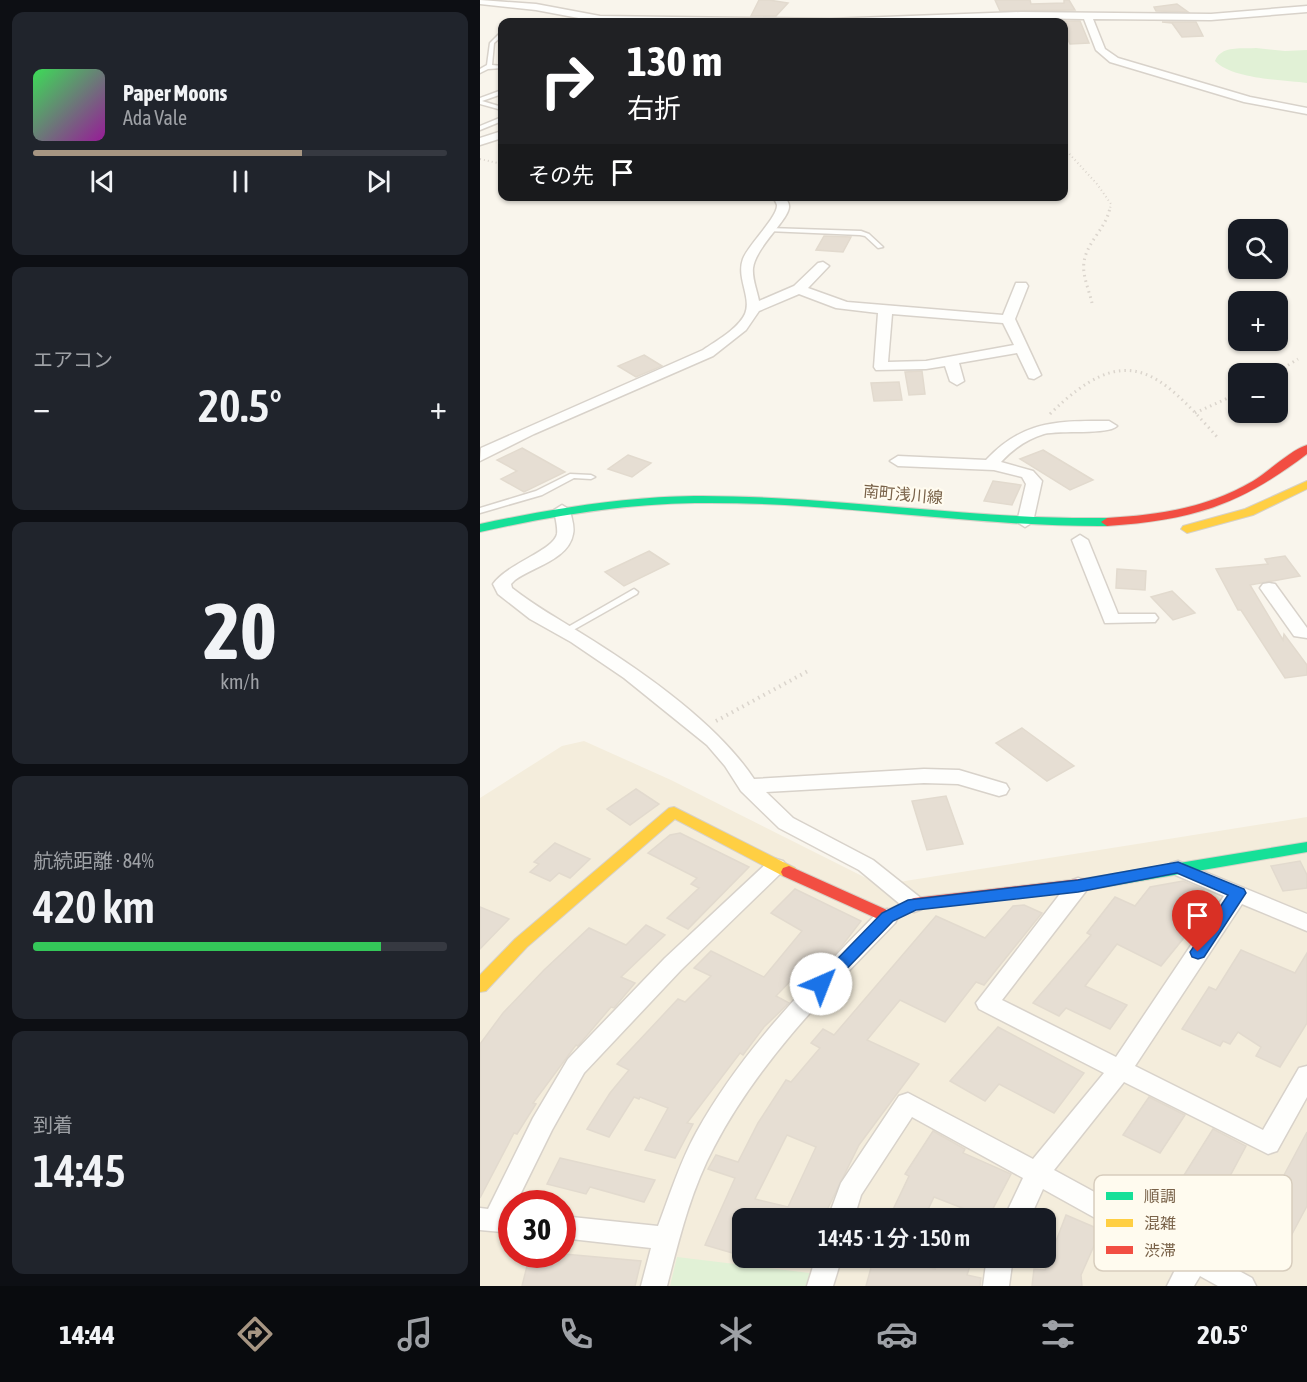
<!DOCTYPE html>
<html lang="ja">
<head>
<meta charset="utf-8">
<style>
  body { margin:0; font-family:"Asap Condensed","Noto Sans JP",sans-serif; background:#20242c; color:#f1f3f6; height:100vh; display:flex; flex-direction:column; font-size:22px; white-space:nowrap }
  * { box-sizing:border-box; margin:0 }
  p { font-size:20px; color:#9ea1a6 }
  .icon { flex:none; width:33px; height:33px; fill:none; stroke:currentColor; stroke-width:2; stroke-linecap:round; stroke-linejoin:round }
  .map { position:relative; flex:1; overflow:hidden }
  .drawer { display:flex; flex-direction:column; gap:12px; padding:12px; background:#0d0f14; width:480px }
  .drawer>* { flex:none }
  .top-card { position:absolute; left:18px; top:18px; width:570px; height:183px; border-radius:12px; box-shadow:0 2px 4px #0004; background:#202124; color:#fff; overflow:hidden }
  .fabs { position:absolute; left:748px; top:219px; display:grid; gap:12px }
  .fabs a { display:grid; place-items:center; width:60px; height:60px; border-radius:12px; background:#171b24; box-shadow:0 2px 4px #0004; font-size:30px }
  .speed { position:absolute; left:18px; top:1190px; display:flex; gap:12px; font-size:30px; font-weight:700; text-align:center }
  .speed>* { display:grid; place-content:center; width:78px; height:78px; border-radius:50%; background:#171b24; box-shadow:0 2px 4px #0004; line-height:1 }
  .speed .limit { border:9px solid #d22; background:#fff; color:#111 }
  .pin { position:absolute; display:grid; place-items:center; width:51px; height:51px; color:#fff; margin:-62px -26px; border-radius:50% 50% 50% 0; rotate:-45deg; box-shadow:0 0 6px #0007 }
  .pin .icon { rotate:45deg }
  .me { position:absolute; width:66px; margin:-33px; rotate:44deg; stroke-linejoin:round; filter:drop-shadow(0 0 4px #0008) }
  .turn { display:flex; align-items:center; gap:21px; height:126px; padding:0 30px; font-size:27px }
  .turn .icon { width:78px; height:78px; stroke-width:2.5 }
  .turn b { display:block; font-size:42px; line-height:51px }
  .then { display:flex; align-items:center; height:57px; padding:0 30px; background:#0003; gap:12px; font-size:22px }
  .big { font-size:45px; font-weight:600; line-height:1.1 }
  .drawer .card { flex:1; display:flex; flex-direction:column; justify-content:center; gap:9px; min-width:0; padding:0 21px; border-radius:12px; background:#20242c }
  .drawer .dial { align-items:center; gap:0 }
  .dial b { font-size:78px; line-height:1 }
  .song { display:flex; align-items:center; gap:18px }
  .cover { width:72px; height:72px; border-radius:9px; background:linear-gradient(135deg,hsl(130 70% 55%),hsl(300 70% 35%)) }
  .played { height:6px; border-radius:3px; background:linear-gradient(90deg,#a69582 65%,#363941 65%) }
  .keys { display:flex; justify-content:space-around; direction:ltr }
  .heat { display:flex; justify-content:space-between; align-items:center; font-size:33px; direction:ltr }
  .charge { height:9px; border-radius:4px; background:linear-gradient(90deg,#34c759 84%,#363941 0) }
  .trip { position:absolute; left:252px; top:1208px; width:324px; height:60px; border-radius:12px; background:#171b24; box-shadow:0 2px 4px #0004; font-weight:600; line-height:60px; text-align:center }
  .menu { display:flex; height:96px; justify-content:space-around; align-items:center; background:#090b0e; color:#9ea1a6 }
  .menu .icon { width:42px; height:42px }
  .menu .selected { color:#a69582 }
  .menu b { font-size:27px; color:#f1f3f6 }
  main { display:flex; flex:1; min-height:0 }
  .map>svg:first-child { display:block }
  .residential { fill:#f4eddc; fill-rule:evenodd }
  .green { fill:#e1f1d6 }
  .building { fill:#e6ded3; stroke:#e2dace; stroke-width:1.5; fill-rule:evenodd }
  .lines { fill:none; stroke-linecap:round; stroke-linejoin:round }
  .lane-casing { stroke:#d8d2ca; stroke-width:3 }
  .street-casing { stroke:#d8d2ca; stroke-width:3 }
  .fast-casing { stroke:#d7d1c7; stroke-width:2 }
  .slow-casing { stroke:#d7d1c7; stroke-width:2 }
  .jam-casing { stroke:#d7d1c7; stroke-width:2 }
  .path-far2 { stroke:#dbd5cd; stroke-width:2; stroke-dasharray:1 3; stroke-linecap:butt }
  .path-far1 { stroke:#dbd5cd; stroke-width:3; stroke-dasharray:1.5 4; stroke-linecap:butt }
  .path { stroke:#dbd5cd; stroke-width:4; stroke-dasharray:1.5 4.5; stroke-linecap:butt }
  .lane { fill:#fefefc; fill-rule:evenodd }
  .street { fill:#fefefc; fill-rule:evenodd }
  .fast { fill:#16e098; fill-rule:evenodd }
  .slow { fill:#ffcf43; fill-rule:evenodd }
  .jam { fill:#f24e42; fill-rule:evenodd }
  .route { fill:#1a73e8; stroke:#114b97; stroke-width:1.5 }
  .labels { text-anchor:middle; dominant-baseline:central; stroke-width:4.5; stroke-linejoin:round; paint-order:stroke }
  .street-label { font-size:16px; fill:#796249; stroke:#fffbef }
  .key { fill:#fffbef; stroke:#d7cdbd; stroke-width:1.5 }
  .key-label { font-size:16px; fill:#796249 }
</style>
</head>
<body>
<main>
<section class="drawer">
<div class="card">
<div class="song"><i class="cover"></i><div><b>Paper Moons</b><p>Ada Vale</p></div></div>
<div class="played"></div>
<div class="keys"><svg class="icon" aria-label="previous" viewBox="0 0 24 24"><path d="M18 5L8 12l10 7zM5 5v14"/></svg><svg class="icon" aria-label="pause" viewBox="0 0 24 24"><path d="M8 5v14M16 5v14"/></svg><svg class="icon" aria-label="next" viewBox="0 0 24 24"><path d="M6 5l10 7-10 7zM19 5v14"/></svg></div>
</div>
<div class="card"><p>エアコン</p>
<div class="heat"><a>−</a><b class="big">20.5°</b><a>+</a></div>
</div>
<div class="card dial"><b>20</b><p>km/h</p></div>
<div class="card"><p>航続距離 · 84%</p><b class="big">420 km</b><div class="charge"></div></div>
<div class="card"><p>到着</p><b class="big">14:45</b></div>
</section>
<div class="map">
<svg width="827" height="1286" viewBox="0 0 827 1286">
  <rect width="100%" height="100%" fill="#f9f5ec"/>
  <path class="residential" d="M104 741 191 780 400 885 827 817V1286H0V798L82 746ZM32 1203H82V1254H32ZM262 1218H566V1257H262Z"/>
  <g class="green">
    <path d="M776 48 805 51 827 50V83C802 80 752 79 735 61 741 45 762 49 776 48Z"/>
    <path d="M197 1257 330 1273 327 1286H190Z"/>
  </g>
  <g class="building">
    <path d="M279 0H289L308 3 296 16H271Z"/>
    <path d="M515 0H550L551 4 584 3V0H589L595 10 520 11Z"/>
    <path d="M697 4 708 12 676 11 674 7Z"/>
    <path d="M524 21H600L609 43 590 44 584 30V22Z"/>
    <path d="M682 22H716L723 36 702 37 692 23Z"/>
    <path d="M344 236 371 237 363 252 336 250Z"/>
    <path d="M164 355 182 366 156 377 138 366Z"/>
    <path d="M442 371 445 394 429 395 425 372Z"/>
    <path d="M419 382 422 400 394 401 391 383Z"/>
    <path d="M42 448 85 472 44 492 21 479 37 471 17 460Z"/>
    <path d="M563 450 613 480 590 490 540 459Z"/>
    <path d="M148 455 171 463 152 477 128 469Z"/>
    <path d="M513 481 541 485 532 505 504 501Z"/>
    <path d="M169 551 189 564 144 586 125 572Z"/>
    <path d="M805 556 820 576 770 585 803 640 804 634 827 665V675L805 678 761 610H758L736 569 788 564 785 559Z"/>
    <path d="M637 569 666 571 665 590 636 588Z"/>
    <path d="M692 591 715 613 693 620 671 597Z"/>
    <path d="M542 728 594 766 567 781 516 743Z"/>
    <path d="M156 789 179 804 150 825 127 809Z"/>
    <path d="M466 796 483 844 447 850 432 801Z"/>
    <path d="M200 833 269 867 208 929 187 918 219 888 211 884 217 878 168 853 190 835Z"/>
    <path d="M75 843 90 850 110 859 90 878 79 873 70 881 50 872 59 864 54 862Z"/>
    <path d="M820 861 827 875V888L803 891 791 866Z"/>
    <path d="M703 881 724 890 728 902 704 933 707 934 681 966 637 944 605 986 647 1005 630 1029 586 1008 579 1016 553 1003 611 935 607 933 635 897 655 906 670 887Z"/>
    <path d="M315 889 381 921 361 947 333 977 320 971 296 996 309 1003 284 1027 263 1055 260 1053 207 1123 213 1124 195 1158 165 1150 188 1108 160 1097 159 1099 154 1097 129 1137 107 1129 130 1093 149 1070 137 1064 198 999 205 1002 231 976 214 968 231 951 284 977 322 931 291 913Z"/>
    <path d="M544 905 562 913 504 985 496 982 465 1022 420 1000 387 1040 439 1064 379 1145 343 1218H262V1240L256 1254 225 1245 255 1178 228 1169 236 1155 258 1162 278 1123 306 1080 311 1082 340 1048 331 1043 343 1029 354 1035 456 916 505 938 533 906ZM307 1135 336 1147 308 1207 275 1199Z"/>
    <path d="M0 907 29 919 0 949Z"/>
    <path d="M166 925 185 935 141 977 155 983 134 1008 131 1007 98 1046 96 1045 53 1103 56 1104 37 1134 34 1133 0 1198V1044L23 1013 64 970 109 928 146 945Z"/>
    <path d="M761 950 815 973 827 953V1023L800 1067 776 1056 781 1047 758 1032 750 1044 743 1041 740 1046 702 1029 729 987 736 990Z"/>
    <path d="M518 1027 604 1073 574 1113 519 1084 505 1101 470 1081Z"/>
    <path d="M669 1097 705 1115 680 1153 643 1135Z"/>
    <path d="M733 1129 766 1146 719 1234 679 1215Z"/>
    <path d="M453 1131 485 1149 483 1153 531 1174 508 1218 454 1197 444 1218H409L429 1176 425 1174Z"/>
    <path d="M827 1132V1206L796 1264 765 1248Z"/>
    <path d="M80 1158 175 1180 164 1202 110 1187 106 1194 67 1184Z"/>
    <path d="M586 1215 621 1230 601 1275 602 1286H552L554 1269 565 1270Z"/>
    <path d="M50 1254H84L161 1261 155 1286H42Z"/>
    <path d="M394 1257 456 1269 435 1263 436 1257H493L487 1275 501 1278 500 1286H386Z"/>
  </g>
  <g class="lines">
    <g class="lane-casing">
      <g id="lane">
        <path d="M20 33H22V36L14 43 12 65 22 66V68L8 69 0 73V69L7 65 10 43Z"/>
        <path d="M22 90V94L2 101 22 107V110L0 104V98Z"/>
        <path d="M22 117V121L0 130V126Z"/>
        <path d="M289 228 381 231 389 234 403 247 398 248 385 236 380 235 287 231 286 230Z"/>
        <path d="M90 474 111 475 115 477 111 479 94 478 62 495 0 513V508L56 491Z"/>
        <path d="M154 589 158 592 157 594 88 633H82L81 631Z"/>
      </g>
    </g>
    <g class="street-casing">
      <g id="street">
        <path d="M0 0 56 4 120 16 350 19 541 12 731 14 827 6V12L731 20 613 19 625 49 638 58 770 97 827 108V114L764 102 630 62 616 50 604 19 541 18 415 22H120L56 10 0 4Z"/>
        <path d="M22 131V138L0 145V138Z"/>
        <path d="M293 196H305C306 200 309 202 309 206 310 219 276 246 273 268 272 279 277 290 279 301L314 286 338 263 343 262 349 266 328 288 367 302 523 315 536 283H546L548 286 535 319 561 375 554 379 549 378 537 353 479 363 484 381 477 385 470 381 465 366 446 369 396 370 394 367 398 313 356 308 319 294 279 311 266 330 233 356 54 434 0 461 1 448 223 350C236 341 258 329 265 314 272 297 256 278 263 259 268 245 298 217 297 205 296 202 294 199 293 196ZM412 314 523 323 534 345 446 361 408 362Z"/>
        <path d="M611 421H629L637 426C629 435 579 430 564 434 547 439 533 449 521 462L553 471 562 481 553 522 545 527 537 522 546 484 542 477 514 470 418 466 410 461 418 456 506 460C537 427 566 421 611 421Z"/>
        <path d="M82 505 90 510C91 517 95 526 93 534 89 559 53 567 35 580L31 584 32 588C56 607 79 619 104 635 162 671 237 723 274 779L444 769 479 770 526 784 529 789 526 794 519 796 478 784 444 783 286 792 313 818 393 860 442 899 445 904 442 909 434 912 426 909 379 870 299 828 261 791 245 766 227 745 144 678 91 642 50 619 18 594 13 584C28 563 73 551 77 534 78 527 75 517 74 510Z"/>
        <path d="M600 535 608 540 638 614H675L678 618 675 622 625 623 592 540Z"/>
        <path d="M789 583 795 584 827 628V638L814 636 780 588 783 584Z"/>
        <path d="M296 859 303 861 307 866 303 871 201 970 104 1073 72 1130 36 1203H32V1233L0 1230V1208L8 1209 53 1118 88 1059 185 958 289 861Z"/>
        <path d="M698 861 827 914V931L762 904 655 1066 783 1130 819 1068 827 1066V1097L797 1151 788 1154 644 1082 574 1170 772 1278 776 1286H738L720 1276 714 1286H687L698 1264 563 1189 550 1218H524L543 1178 432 1117 381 1195 374 1218H348L361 1183 419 1096 428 1093 553 1159 624 1073 499 1009 496 1003 590 881 598 878 606 881 609 886 606 891 522 1000 636 1057 744 896 691 873 687 868 691 863Z"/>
        <path d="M407 909 415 911 418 917 415 923C348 992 279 1061 234 1147 211 1190 199 1239 187 1286H161L171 1248 82 1238V1216L178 1226C190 1194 200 1162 216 1133 263 1048 332 980 399 911Z"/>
        <path d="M336 1257H362L353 1286H327Z"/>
        <path d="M507 1257H533L529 1286H503Z"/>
      </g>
    </g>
    <g class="fast-casing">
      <g id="fast">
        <path d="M214 496C352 495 489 520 627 518L633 522 627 526C489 527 353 501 215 503 142 504 71 516 0 532V524C71 509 142 497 214 496Z"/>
        <path d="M827 842V852L608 890 602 888 600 884 602 880 608 878Z"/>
      </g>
    </g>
    <g class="slow-casing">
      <g id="slow">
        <path d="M827 481V489L773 515 707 533 701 529 703 526 765 509Z"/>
        <path d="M194 807 315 868 317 872 315 876H303L195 819 47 947 6 991 0 992V975L35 939 189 808Z"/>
      </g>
    </g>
    <g class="jam-casing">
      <g id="jam">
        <path d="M827 445V454C759 506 712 520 627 526L621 522 627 518C679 515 727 508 773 481 788 472 812 449 827 445Z"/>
        <path d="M309 866 407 910 434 898 608 878 614 880 616 884 614 888 608 890 437 909 407 923 303 876 301 872 303 868Z"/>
      </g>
    </g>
    <g class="path-far2">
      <path d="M584 148 617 184 631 204 630 209"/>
      <path d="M0 159 22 164"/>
    </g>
    <g class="path-far1">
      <path d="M612 303C609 290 602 275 604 262 607 241 627 228 630 207"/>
      <path d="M794 374 818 359"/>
      <path d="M715 413 759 393"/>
      <path d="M570 414C646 339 678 370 738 438"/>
    </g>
    <path class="path" d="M236 721 328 671"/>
    <use href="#lane" class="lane"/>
    <use href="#street" class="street"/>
    <use href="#fast" class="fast"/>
    <use href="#slow" class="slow"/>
    <use href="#jam" class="jam"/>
  </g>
  <path class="route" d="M698 862 764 889 766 893 724 957 718 959 712 957 710 952 748 895 697 873 598 892 436 910 413 921 347 989 341 991 335 989 333 984 402 913 428 900 598 880Z"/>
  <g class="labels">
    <g class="street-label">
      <text transform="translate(423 494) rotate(5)">南町浅川線</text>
    </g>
  </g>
  <rect x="614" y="1175" width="198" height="96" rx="9" class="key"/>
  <rect x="626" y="1192" width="27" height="8" fill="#16e098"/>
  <rect x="626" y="1219" width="27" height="8" fill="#ffcf43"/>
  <rect x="626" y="1246" width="27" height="8" fill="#f24e42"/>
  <g class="key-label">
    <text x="664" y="1202">順調</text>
    <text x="664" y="1229">混雑</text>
    <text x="664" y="1256">渋滞</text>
  </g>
</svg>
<div class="fabs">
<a><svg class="icon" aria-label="search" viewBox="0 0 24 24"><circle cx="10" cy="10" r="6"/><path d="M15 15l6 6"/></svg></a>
<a>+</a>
<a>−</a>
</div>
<div class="speed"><div class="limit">30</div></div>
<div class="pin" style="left:718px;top:952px;background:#d93025"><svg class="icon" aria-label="arrive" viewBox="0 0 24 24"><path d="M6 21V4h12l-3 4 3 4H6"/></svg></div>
<svg class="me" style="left:341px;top:984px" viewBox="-20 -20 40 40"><circle r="19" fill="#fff"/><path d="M0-13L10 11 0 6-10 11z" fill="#1a73e8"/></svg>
<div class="trip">14:45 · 1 分 · 150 m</div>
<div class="top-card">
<div class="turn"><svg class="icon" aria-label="right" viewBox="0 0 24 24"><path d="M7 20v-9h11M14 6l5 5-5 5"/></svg><div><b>130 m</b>右折</div></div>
<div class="then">その先<svg class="icon" aria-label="arrive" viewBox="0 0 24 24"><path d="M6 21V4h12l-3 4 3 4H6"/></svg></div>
</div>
</div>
</main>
<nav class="menu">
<b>14:44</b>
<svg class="icon selected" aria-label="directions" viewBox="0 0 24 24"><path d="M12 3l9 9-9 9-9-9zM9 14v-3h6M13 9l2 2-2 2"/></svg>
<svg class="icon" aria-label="music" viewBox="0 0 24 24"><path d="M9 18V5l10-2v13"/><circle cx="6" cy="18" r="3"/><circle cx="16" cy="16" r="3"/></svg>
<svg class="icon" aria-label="phone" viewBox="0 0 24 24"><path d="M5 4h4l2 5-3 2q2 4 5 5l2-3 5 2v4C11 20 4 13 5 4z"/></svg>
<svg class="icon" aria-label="climate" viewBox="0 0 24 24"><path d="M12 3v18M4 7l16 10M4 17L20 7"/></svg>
<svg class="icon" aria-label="car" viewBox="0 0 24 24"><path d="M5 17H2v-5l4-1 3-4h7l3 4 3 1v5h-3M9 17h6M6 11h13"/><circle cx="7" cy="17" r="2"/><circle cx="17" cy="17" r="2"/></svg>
<svg class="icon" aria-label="filters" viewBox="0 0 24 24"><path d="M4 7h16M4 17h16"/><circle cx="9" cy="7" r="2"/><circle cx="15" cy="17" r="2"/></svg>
<b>20.5°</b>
</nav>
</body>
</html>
